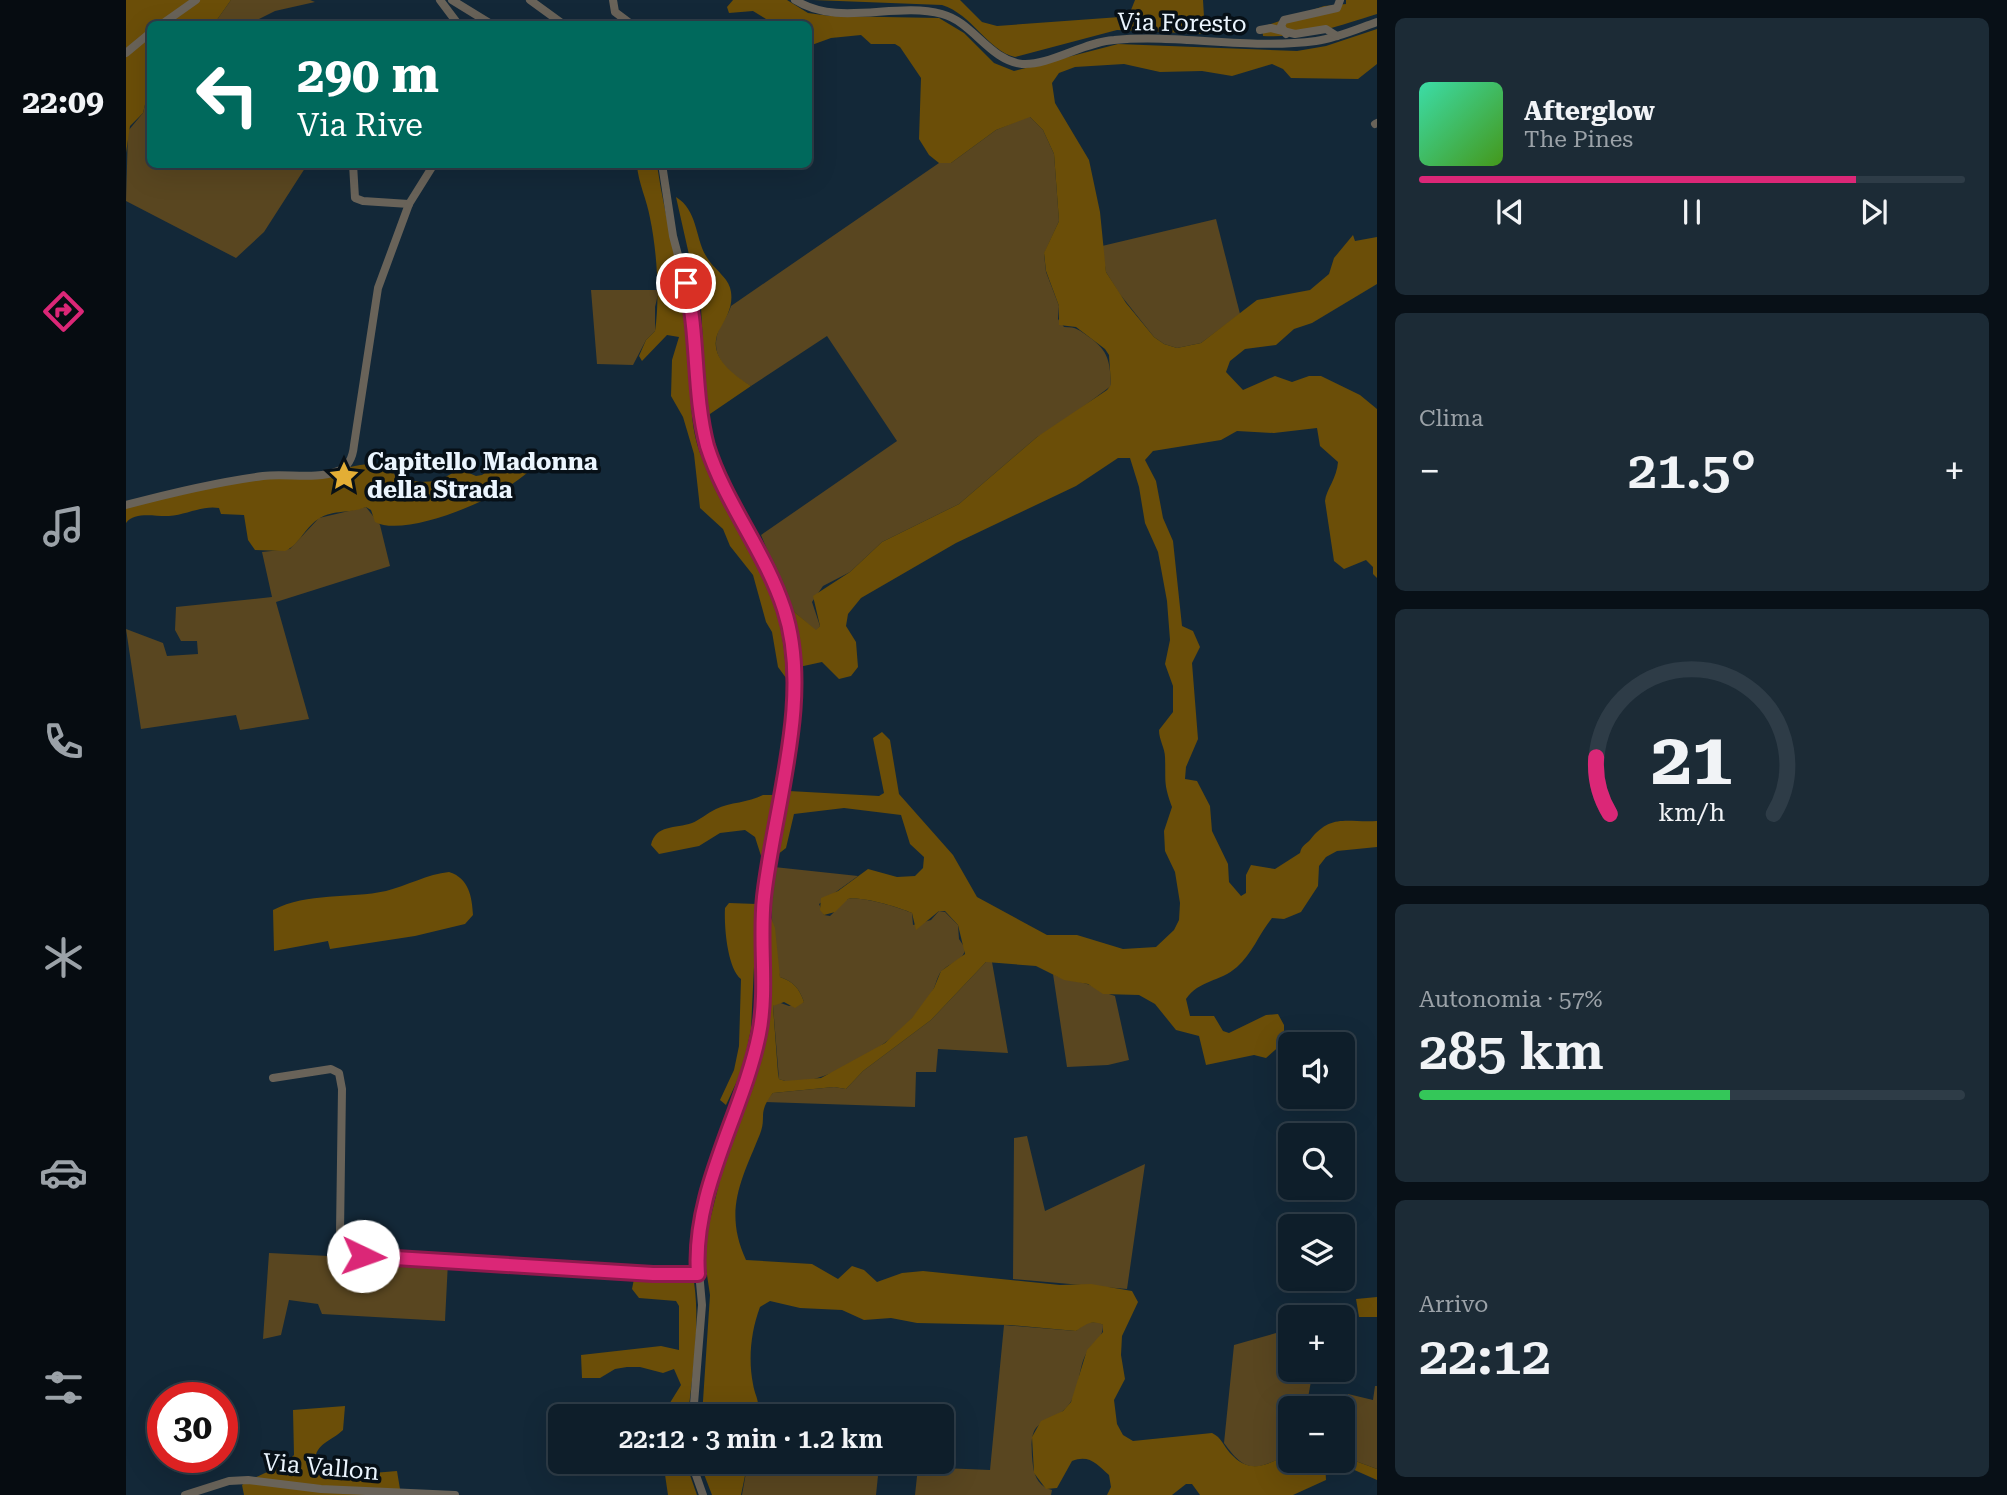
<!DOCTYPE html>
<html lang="it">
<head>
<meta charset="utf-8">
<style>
  body { margin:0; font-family:"Roboto Serif",serif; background:#1c2b36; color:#f1f3f6; height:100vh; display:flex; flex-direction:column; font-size:26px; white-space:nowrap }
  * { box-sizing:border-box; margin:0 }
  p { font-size:23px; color:#9ba2a8 }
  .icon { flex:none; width:38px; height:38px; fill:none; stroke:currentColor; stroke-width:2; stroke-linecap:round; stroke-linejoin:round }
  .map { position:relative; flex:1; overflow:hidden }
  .side { display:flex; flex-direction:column; gap:18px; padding:18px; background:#081017; width:630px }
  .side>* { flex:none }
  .banner { position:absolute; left:21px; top:21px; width:665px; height:147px; border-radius:10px; box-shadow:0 7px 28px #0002,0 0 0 2px #2e3c47; background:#00695c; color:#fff; overflow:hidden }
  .buttons { position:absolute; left:1152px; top:1032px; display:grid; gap:14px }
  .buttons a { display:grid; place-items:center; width:77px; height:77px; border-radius:10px; background:#0e1e2a; box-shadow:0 7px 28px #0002,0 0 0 2px #2e3c47; font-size:35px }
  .speed { position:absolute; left:21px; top:1382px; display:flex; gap:14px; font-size:35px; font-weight:700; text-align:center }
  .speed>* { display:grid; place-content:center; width:91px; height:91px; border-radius:50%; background:#0e1e2a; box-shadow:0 7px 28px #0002,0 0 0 2px #2e3c47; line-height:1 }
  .speed .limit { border:10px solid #d22; background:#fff; color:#111 }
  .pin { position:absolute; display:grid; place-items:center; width:60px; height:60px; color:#fff; margin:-30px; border:4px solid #fff; border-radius:50%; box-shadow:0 2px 7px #0007 }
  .me { position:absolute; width:77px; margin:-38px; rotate:93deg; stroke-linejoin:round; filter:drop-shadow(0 0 5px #0008) }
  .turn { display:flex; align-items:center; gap:24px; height:147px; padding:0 35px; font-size:32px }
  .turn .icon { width:91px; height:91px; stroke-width:2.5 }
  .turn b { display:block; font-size:49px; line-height:60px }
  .big { font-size:52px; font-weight:600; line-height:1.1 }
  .side .widget { flex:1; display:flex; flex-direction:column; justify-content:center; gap:10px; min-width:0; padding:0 24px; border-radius:10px; background:#1c2b36 }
  .side .dial { align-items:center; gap:0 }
  .dial svg { height:182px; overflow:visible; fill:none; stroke:#2e3c47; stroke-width:7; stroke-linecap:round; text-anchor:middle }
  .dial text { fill:#f1f3f6; stroke:none }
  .song { display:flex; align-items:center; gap:21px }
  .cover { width:84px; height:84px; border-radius:10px; background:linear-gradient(135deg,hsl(160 70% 55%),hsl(100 70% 35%)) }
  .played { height:7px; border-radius:4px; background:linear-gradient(90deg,#db2777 80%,#2e3c47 80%) }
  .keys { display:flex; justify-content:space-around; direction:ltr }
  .heat { display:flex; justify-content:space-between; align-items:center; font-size:38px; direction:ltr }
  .charge { height:10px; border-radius:5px; background:linear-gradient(90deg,#34c759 57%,#2e3c47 0) }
  .trip { position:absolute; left:422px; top:1404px; width:406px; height:70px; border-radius:10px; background:#0e1e2a; box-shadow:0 7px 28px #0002,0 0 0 2px #2e3c47; font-weight:600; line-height:70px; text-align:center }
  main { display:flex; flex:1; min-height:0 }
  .menu { display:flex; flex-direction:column; width:126px; justify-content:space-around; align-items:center; background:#060c11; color:#9ba2a8 }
  .menu .icon { width:49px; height:49px }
  .menu .active { color:#db2777 }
  .menu b { font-size:32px; color:#f1f3f6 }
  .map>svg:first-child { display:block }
  .green { fill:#594620 }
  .forest { fill:#6b4e08 }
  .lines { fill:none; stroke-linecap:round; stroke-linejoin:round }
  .minor { stroke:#696359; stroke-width:8 }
  .route-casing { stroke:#8e194d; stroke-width:18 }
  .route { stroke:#db2777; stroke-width:12 }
  .labels { text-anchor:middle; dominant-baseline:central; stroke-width:7; stroke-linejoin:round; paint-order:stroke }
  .street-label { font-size:24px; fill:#ebf5fe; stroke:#071017 }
  .poi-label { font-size:24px; font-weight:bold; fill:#ebf5fe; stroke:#071017; text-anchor:start }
</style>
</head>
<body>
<main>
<nav class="menu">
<b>22:09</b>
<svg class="icon active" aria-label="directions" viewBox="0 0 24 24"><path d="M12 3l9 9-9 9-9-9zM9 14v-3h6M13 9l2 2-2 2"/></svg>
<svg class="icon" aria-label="music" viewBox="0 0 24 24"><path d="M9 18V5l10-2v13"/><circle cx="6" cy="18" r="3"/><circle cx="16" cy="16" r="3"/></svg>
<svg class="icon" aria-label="phone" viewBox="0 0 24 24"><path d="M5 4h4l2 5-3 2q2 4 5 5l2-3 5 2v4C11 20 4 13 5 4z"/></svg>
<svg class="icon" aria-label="climate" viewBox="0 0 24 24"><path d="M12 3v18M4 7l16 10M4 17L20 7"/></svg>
<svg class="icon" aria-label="car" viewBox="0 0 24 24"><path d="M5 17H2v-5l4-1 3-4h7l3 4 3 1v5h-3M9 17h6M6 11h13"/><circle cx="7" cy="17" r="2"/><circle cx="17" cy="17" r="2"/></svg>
<svg class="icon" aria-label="filters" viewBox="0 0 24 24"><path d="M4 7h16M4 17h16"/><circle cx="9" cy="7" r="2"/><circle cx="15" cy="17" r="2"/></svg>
</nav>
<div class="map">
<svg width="1251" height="1495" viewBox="0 0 1251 1495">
  <rect width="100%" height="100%" fill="#132838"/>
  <g class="green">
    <path d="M105 0H184L189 2 149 11 123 24H88Z"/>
    <path d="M24 94V164L181 165 138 232 110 258 0 201 2 131 17 113 21 96Z"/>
    <path d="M903 116 917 130 928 154 933 221 918 254 920 272 933 306 932 319 938 327C951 327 953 330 963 337 983 351 984 362 985 386L927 429 911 437 833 504 756 542 724 572 697 586 686 602 694 626 690 631 666 610 635 535 771 441 701 336 625 386C606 375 583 359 592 332 595 323 602 316 605 306L813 163H825L870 130Z"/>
    <path d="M1090 219 1114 314 1075 343 1051 348 1038 344 1028 337 993 293 980 272 976 246Z"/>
    <path d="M465 290H533L529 307V331L520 340 507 365 471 364Z"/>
    <path d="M240 507 254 525 264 566 150 602 183 719 114 730 110 715 15 729 0 629 37 643 41 656 72 654 71 641H55L49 630 50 607 146 597 136 552 164 549 193 518Z"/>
    <path d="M648 867 732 876 693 904 698 915 704 916C710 911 714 904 720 900 731 894 774 908 786 913L787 925 805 920 813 911 819 912 832 925 833 939 839 948C838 963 822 962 814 973 811 978 810 983 808 988 801 1001 789 1016 778 1027 756 1049 685 1094 653 1079L647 1006 652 1002 663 1006 678 1002C673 988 668 982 654 977 645 941 644 904 648 867Z"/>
    <path d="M860 962H866L882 1053 812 1049 810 1072H790L789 1107 639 1102 647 1093 708 1087 720 1089 737 1071 805 1020Z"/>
    <path d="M927 974C939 981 949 980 961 984 972 988 978 993 989 996L1003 1060 982 1065 941 1067Z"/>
    <path d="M901 1136 919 1211 1019 1164 1001 1289 887 1279 888 1138Z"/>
    <path d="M143 1253 322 1262 319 1321 196 1314 192 1304 163 1300 155 1335 137 1339Z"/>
    <path d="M972 1322 977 1325C977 1340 967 1341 961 1352 952 1367 954 1389 944 1403 922 1433 900 1408 907 1466 908 1477 915 1488 926 1490L925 1495H789L792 1467 864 1470 878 1325 950 1331 959 1323Z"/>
    <path d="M1164 1329V1370H1187L1180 1409H1164V1454C1132 1468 1122 1477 1098 1443L1108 1345Z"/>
    <path d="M1249 1386H1251V1469L1224 1459 1216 1453V1426L1222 1394 1247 1400Z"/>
    <path d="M622 1461H711L753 1466 750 1495H616Z"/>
  </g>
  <g class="forest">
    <path d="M0 0H105L88 24H24V94L21 96 17 113 4 126 0 153Z"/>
    <path d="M607 0H661L682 13 704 16 813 18 838 33 868 63 888 71 992 44 1171 51 1200 46 1251 29V64L1232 79 1165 78 1157 69 1146 64 1106 76 1076 71 1034 72 998 64 949 67 933 73 926 83 929 103 963 160 974 212 980 272 1000 303 1028 337 1038 344 1051 348 1075 343 1131 300 1184 290 1203 274 1208 258 1227 235 1229 241 1251 237V284L1186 323 1168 329 1150 345 1119 349 1104 361 1100 372 1117 390 1149 376 1166 382 1183 376H1195L1234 395 1251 409V578L1247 574V567L1240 560 1218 569 1208 561 1199 501C1200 490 1211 478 1212 462L1194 446 1191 428 1148 433 1111 431 1095 440 1027 451 1019 460 1030 481 1037 518 1047 541 1056 626 1067 631 1074 647 1066 663 1072 739 1060 767 1059 779 1071 781 1084 806 1086 831 1102 864 1103 882 1115 896 1120 893V875L1125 865 1149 869 1174 853C1176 845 1179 845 1184 840 1205 813 1221 823 1251 821V847L1211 851 1200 857 1193 866 1192 886 1175 912 1158 919 1146 918C1133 934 1126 954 1111 967 1094 982 1073 980 1060 999L1064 1016H1088L1097 1031 1103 1033 1140 1015 1152 1014 1158 1025V1042L1140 1058 1128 1055 1080 1065 1073 1036 1050 1030 1029 1004 1013 995 977 994 962 984 938 980 910 966 860 962 805 1020 737 1071 720 1089 708 1087 647 1093C631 1113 641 1117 634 1134 616 1179 597 1210 620 1260L686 1264 712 1279 726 1266 738 1270 751 1282 776 1273 797 1271 934 1285 965 1284 1006 1291 1012 1302 996 1336 995 1355 999 1379 988 1400 991 1424 997 1435 1007 1441 1086 1433C1096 1438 1097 1445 1104 1453 1125 1476 1140 1464 1164 1454V1461H1199L1200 1480 1167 1495H1074L1066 1484H1060L1046 1495H981L985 1487 983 1475C971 1464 963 1454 946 1461L931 1488 920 1489 908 1473 906 1437 915 1421 937 1411 945 1402 961 1350 977 1332V1325C965 1319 959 1325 950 1331L884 1325 791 1323 765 1318 738 1320 716 1310 674 1308 644 1301 634 1307C625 1331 622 1359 627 1384 629 1397 635 1401 631 1416H576L584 1295 577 1248 606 1131 634 1056 639 1030 644 915 649 928 654 977C668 982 673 988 678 1002L669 1008 658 1002 647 1006 652 1073 653 1079 659 1081 695 1078 759 1043 786 1018 808 988 815 971 839 954 832 925 819 911H813L790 930 786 913C772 907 736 896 722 899L709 912 698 915 694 910 695 898 712 891 742 869 771 877 789 876 797 868 798 857 784 844 775 815 718 808 668 814 660 848 651 855 663 791 753 796 758 793 747 738 756 732 764 740 773 794 827 855 851 897 921 935H951L997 949 1030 947 1048 930 1053 920 1054 903 1049 872 1039 851 1038 831 1046 807C1037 782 1040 782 1039 757 1039 748 1033 740 1033 730L1047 712V686L1039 664 1044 640 1041 601 1032 552 1019 523 1013 487 1004 458H992L950 486 830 543 735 598 722 614 720 626 730 642 732 667 725 676 713 679 696 662 673 667 666 610 690 630 694 626 687 596 724 572 756 542 833 504 911 437 981 390 985 385 983 355 979 349 950 327 933 325V306L920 271 918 253 933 221 928 154 917 130 904 117 870 130 825 163H813L803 155 793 139 795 78 774 47 769 44H745L735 35 705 38 683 46 682 24H648L627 11 603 13 601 7Z"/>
    <path d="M687 0H834L856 22 871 26 994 17 1005 10 1009 0H1077L1079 34 991 30 889 57C862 51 846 14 816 5Z"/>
    <path d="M1220 0H1251V14C1208 27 1183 38 1137 36L1136 27 1198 6 1220 4Z"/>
    <path d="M511 165H531C538 214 552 261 561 310 569 356 558 408 574 453 584 477 600 500 613 522 641 572 659 621 660 678L652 667 646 632 640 622 627 575 604 546 597 529 574 508 568 454 557 417 545 396 546 360 553 337 541 335 516 361 513 356 520 340 529 331C534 298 531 251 524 218 521 200 512 182 511 165Z"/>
    <path d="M550 197C574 212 568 242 584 262 591 271 604 280 605 292 607 306 601 316 595 327 578 354 606 374 625 386L581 416 575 308Z"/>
    <path d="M399 455H411L413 460C394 491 282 540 249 522L245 510 240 507C224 514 205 509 191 520 179 528 172 546 159 551L129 550 122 540 118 515 95 514 93 508C77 505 60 515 43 516 30 517 9 511 0 523V506C40 497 81 486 121 479 146 475 172 479 197 474 217 469 244 459 265 467L270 478 294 482 312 481 334 469 350 476 356 475 371 464Z"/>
    <path d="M637 795H648L636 859 629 837 619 830 594 833 573 846 533 854 525 845C530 824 549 829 566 823 574 820 581 813 590 809 604 802 622 803 637 795Z"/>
    <path d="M323 872C343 878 346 897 347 915L339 924 289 936 204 949 202 941 148 951 147 910C182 892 223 899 260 891 280 886 302 874 323 872Z"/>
    <path d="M603 903 631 904 625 1029 617 1068 600 1105 594 1100 608 1070 613 1046 615 979C601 968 598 925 599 908Z"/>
    <path d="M509 1274 567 1276C575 1321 567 1370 562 1416H542V1406L555 1385 548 1369 537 1373 514 1367H501L489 1369 474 1378H456L455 1355 535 1346 553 1350V1306L550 1301 513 1298 506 1289Z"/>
    <path d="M1251 1297V1317H1233L1230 1299Z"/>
    <path d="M219 1406 217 1430C202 1444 182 1445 192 1473L200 1470 223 1475 271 1471 275 1495H118L116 1485C133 1473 153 1471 168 1455L167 1410Z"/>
    <path d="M1216 1453 1224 1459 1251 1469V1480L1208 1461H1216Z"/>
    <path d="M537 1461H559L571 1495H542Z"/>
    <path d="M573 1461H622L615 1495H586Z"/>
  </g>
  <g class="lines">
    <g class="minor">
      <path d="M314 0 332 24"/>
      <path d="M326 0 365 24"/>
      <path d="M404 0 437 24"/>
      <path d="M487 0 489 12 505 24"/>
      <path d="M669 0C713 28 769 1 816 14 847 22 863 60 896 64 923 66 958 42 988 40 1055 34 1123 50 1190 41 1211 38 1231 29 1251 22"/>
      <path d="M36 24 70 0"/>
      <path d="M1134 30 1145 28 1169 34 1200 29 1211 36"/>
      <path d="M1160 34 1155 26 1158 20 1211 8 1214 0"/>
      <path d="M0 53 24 33"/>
      <path d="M1249 124 1251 123"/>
      <path d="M227 164 229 198 237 201 283 204"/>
      <path d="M536 164 547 236 567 312 577 432 591 473 633 552 658 609 667 669 660 767 638 899 633 1032 589 1171 571 1249 576 1305 567 1416"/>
      <path d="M0 505C45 493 91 482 137 476 160 473 190 480 212 471 223 467 227 456 228 445L252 288 283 204 308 164"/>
      <path d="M147 1078 205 1069 213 1073 216 1089 214 1232C217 1246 223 1251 237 1256L527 1274H572"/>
      <path d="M565 1461 577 1495"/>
      <path d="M59 1495 103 1481 122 1480 195 1489 329 1495"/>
    </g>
  </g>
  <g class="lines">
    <g class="route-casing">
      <path id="route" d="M237 1256 527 1274H572C566 1190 617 1114 633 1034 642 989 633 942 638 897 648 807 687 697 658 609 639 551 599 503 581 446 567 393 573 337 560 283"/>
    </g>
    <use href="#route" class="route"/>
  </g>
  <defs>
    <g id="sight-bare" transform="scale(2.415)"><path d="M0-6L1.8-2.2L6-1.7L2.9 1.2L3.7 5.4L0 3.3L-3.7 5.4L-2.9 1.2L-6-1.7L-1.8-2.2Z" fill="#e3ae35" stroke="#071017" stroke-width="2.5" paint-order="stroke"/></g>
  </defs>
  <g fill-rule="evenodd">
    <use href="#sight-bare" x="218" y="476"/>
  </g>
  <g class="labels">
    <g class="street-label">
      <text transform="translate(1056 23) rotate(1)">Via Foresto</text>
      <text transform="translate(195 1467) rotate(5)">Via Vallon</text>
    </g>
    <g class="poi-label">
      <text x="241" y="462">Capitello Madonna<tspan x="241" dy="28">della Strada</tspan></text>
    </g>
  </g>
</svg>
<div class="buttons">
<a><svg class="icon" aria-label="sound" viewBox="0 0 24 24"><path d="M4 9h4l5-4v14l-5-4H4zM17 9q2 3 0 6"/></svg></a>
<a><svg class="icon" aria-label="search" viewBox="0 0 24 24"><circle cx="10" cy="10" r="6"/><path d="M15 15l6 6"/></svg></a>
<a><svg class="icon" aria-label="layers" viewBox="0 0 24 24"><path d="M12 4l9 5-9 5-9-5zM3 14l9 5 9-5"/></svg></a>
<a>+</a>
<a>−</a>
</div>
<div class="speed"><div class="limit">30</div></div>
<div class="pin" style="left:560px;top:283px;background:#d93025"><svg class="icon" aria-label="arrive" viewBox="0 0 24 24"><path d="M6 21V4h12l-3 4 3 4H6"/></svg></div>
<svg class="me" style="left:237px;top:1256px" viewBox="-20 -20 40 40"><circle r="19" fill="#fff"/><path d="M0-13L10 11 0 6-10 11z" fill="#db2777"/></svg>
<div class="trip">22:12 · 3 min · 1.2 km</div>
<div class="banner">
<div class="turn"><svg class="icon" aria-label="left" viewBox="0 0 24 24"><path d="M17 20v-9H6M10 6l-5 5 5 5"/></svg><div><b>290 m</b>Via Rive</div></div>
</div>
</div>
<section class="side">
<div class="widget">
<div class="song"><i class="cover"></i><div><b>Afterglow</b><p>The Pines</p></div></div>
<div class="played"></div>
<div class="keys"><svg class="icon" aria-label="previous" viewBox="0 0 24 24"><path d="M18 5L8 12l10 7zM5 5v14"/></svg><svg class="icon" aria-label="pause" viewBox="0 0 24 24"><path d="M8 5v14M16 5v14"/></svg><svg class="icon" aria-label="next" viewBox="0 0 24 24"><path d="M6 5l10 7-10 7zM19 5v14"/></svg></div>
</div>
<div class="widget"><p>Clima</p>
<div class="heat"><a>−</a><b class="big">21.5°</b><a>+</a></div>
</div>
<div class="widget dial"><svg viewBox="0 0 100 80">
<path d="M14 69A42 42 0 1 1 86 69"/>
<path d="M14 69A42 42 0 0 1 8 44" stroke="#db2777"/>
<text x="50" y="56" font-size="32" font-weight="700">21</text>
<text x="50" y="72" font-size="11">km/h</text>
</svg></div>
<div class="widget"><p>Autonomia · 57%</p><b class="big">285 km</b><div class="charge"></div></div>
<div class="widget"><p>Arrivo</p><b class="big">22:12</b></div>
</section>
</main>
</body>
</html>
